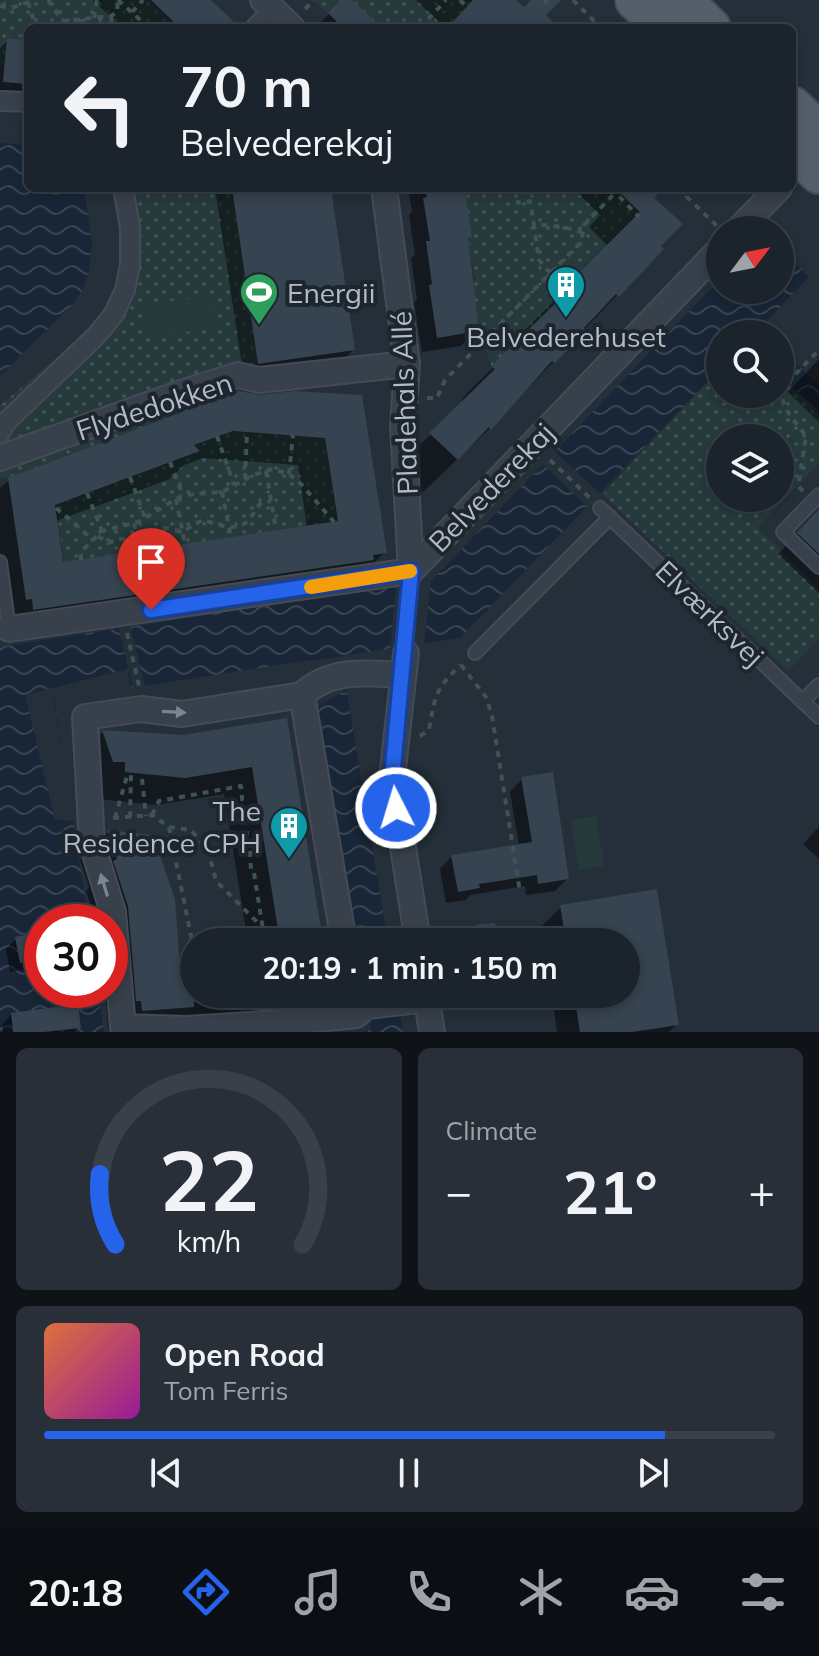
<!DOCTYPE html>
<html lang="en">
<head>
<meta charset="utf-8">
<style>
  body { margin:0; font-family:Mulish,sans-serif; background:#282f38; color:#f1f3f6; height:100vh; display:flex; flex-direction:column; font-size:30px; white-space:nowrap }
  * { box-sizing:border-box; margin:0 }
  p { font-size:26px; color:#a0a4a9 }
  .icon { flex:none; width:44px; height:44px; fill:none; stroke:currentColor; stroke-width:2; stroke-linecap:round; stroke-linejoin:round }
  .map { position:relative; height:1032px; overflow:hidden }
  .side { display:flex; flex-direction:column; gap:16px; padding:16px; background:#0f1318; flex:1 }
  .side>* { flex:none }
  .top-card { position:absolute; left:24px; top:24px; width:772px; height:168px; border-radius:12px; box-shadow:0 4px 12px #0003,0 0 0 2px #394048; background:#1b232c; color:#f1f3f6; overflow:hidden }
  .needle { width:52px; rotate:58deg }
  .controls { position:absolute; left:706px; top:216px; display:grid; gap:16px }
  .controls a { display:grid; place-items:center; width:88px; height:88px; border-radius:50%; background:#1b232c; box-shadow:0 4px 12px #0003,0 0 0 2px #394048; font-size:40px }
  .speed { position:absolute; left:24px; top:904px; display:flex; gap:16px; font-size:40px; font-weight:700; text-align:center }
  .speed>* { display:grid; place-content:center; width:104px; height:104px; border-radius:50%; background:#1b232c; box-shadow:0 4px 12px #0003,0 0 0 2px #394048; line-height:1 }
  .speed .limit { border:12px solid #d22; background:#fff; color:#111 }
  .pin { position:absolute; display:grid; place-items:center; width:68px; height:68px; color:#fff; margin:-82px -34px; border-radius:50% 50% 50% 0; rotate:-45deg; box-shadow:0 0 8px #0007 }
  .pin .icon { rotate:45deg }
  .me { position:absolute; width:88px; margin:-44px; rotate:355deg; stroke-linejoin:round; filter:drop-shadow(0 0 6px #0008) }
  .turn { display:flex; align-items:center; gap:28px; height:168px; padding:0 24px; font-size:36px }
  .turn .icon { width:104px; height:104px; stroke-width:2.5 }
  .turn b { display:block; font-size:56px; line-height:68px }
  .big { font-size:60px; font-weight:700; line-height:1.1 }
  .side .card { flex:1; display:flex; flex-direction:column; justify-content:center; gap:12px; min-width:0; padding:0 28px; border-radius:12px; background:#282f38 }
  .side .dial { align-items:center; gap:0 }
  .dial svg { height:208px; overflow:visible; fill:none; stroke:#394048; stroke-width:7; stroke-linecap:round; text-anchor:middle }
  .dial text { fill:#f1f3f6; stroke:none }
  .song { display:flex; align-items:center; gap:24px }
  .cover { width:96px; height:96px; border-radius:12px; background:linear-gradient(135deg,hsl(20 70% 55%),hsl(300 70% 35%)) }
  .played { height:8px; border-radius:4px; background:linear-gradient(90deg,#2563eb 85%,#394048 85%) }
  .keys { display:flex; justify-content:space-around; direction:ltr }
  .heat { display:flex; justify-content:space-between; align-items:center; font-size:44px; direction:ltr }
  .side .tiles { flex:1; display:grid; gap:16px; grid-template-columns:1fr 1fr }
  .card:last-child { grid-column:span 2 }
  .trip { position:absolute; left:180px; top:928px; width:460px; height:80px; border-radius:40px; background:#1b232c; box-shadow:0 4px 12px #0003,0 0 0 2px #394048; font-weight:700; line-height:80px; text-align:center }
  .menu { display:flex; height:128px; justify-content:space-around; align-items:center; background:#0b0e12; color:#a0a4a9 }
  .menu .icon { width:56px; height:56px }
  .menu .active { color:#2563eb }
  .menu b { font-size:36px; color:#f1f3f6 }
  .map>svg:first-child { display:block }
  .grass { fill:url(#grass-dots); fill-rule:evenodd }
  .garden { fill:#263a3b }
  .water { fill:url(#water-waves) }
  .pier { fill:#242f3a }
  .shadow { fill:#0007; fill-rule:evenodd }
  .building { fill:#364350; fill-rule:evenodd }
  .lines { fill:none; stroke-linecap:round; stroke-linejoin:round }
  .service-casing { stroke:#434c56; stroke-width:16 }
  .pedestrian-casing { stroke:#434c56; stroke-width:22 }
  .minor-casing { stroke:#434c56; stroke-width:28 }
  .primary-casing { stroke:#434c56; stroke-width:44 }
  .path { stroke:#3e5354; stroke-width:4; stroke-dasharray:6 6; stroke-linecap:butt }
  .service { stroke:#37404b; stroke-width:12 }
  .pedestrian { stroke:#37404b; stroke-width:18 }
  .minor { stroke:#37404b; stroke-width:24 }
  .primary { stroke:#555f6b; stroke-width:40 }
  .oneway { fill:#7b848f }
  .route-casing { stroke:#184099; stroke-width:20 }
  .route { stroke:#2563eb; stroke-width:14 }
  .slow { stroke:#f59e0b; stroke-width:14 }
  .labels { text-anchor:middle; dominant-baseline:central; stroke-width:8; stroke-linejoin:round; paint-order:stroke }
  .poi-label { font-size:28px; fill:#b3bbc6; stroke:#1d252f; text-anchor:start }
  .street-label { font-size:28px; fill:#b3bbc6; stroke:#1d252f }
</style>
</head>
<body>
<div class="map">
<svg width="819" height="1032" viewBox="0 0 819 1032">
  <defs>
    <pattern id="grass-dots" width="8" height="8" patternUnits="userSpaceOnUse" patternTransform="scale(2)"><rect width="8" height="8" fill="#263a3b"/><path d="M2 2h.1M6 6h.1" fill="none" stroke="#435556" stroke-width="1.8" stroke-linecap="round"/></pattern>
    <pattern id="water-waves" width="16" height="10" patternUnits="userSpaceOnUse" patternTransform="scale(2)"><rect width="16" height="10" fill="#182637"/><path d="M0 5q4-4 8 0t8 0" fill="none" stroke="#374452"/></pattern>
  </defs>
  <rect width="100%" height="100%" fill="#242f3a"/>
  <g class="grass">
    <path d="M0 0H151L179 28H28V39L7 38 5 67 0 65Z"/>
    <path d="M314 0H473L447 28H343Z"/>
    <path d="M113 188H232L236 215 249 214 240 244 258 365 223 387 177 406 180 413 8 478H0V405L87 331 101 314 121 238Z"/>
    <path d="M469 188H625L620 193 643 213 590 265 587 263 553 300 557 304 527 333 524 331 492 367 479 331 471 282 475 280 468 238 472 237 466 195 469 194Z"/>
    <path d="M720 374V394H780V377L819 411V463L757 528 819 589V639L788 671 603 494 714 375ZM720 438H780V498H720Z"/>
    <path d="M233 431 325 438 338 521 64 562 56 505 196 453 194 445Z"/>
  </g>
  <g class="garden">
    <path d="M212 296 216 328 147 337 142 305Z"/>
    <path d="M596 816 604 866 579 870 571 820Z"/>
  </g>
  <g class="water">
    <path d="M0 123 28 125V188H113L121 238 110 296 101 314 87 331 0 405Z"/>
    <path d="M780 248 809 277 754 334H720V374L714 375 460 638 341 656 388 942H356L311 660 54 700 89 922H42V990H98L104 1032H0V647L432 580 720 279V290H780Z"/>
    <path d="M780 356 793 361 819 385V411L780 377Z"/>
    <path d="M365 994H397L403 1032H362L371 1030Z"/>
  </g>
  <g class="pier">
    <path d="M0 123 28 125V145L0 143Z"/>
    <path d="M84 188H113L121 238 119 275 101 314 87 331 0 405V376L73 304 84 287 89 270 92 243Z"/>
    <path d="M552 449 603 496 590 509 540 462Z"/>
    <path d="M431 580 424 645 390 649 396 585Z"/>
    <path d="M130 624 145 687 133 688 118 626Z"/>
    <path d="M344 656 349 688 318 706 310 661Z"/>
    <path d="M127 669 131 688 53 700 74 821 55 820 25 695Z"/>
  </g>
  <g class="shadow">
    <path d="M93 0H208L237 28H122Z"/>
    <path d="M343 0H349L379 28H315Z"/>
    <path d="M416 0H513L523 9 532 0H558L543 15 556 28H445Z"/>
    <path d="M8 40 28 42V114L0 111V48Z"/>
    <path d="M215 188H329L353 350 338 365 244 379Z"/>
    <path d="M408 188H467V193L464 197 470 237 466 241 477 330 461 346 422 352 414 302 417 299 411 258 415 255 409 215 412 212Z"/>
    <path d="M573 188H661L652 198 659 246 661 249 490 428 423 492 397 467 463 403 461 401 467 393 524 337 521 334 608 246 589 227 600 215Z"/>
    <path d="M819 359V422L788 392Z"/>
    <path d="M260 397H361L385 552 356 580 0 627V488L9 480 174 417 180 412ZM203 458 298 465 307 528 61 565 56 521 170 479 184 465Z"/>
    <path d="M819 511V593L778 554Z"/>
    <path d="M286 721 321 942H248L224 794 156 805 97 799 85 789 75 760 103 732 184 737Z"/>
    <path d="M522 779 567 879 555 891 526 895 525 886 470 895 466 900 446 903 440 869 452 856 519 846 510 792Z"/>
    <path d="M819 827V859L803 844Z"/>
    <path d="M108 832 151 837 178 968 194 967V994H330V996L302 1025 108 1028 105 990H110V922H96L86 891 89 887 80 860Z"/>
    <path d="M656 892 677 1024 669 1032H557L552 994H626V942H543L541 927 561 907Z"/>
    <path d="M476 927 496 942H473L472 932Z"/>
    <path d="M42 935V967L10 972 6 949 16 939Z"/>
    <path d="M12 1014 79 1027 74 1032H3L2 1025Z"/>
  </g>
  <g class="building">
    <path d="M151 0H211L240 28H180Z"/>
    <path d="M340 0H352L382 28H343L328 13Z"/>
    <path d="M473 0H516L524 7 531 0H561L546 15 559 28H447Z"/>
    <path d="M7 38 28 40V84L3 82Z"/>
    <path d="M232 188H331L355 350 258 364Z"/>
    <path d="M425 188H465L472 237 468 238 479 331 437 338 429 285 432 284 426 241H430L423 198 427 197Z"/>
    <path d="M615 188H664L654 198 683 224 661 246 664 249 619 297 616 294 584 328 586 331 555 363 552 361 491 430 489 427 458 460 429 433 495 369 492 367 500 357 556 303 552 300 640 212Z"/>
    <path d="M239 391 260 395 294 391 362 395 387 553 373 555 374 560 33 610 32 599 26 600 8 478 180 413 178 410ZM233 431 325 438 338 521 63 562 55 505 200 451 194 445Z"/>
    <path d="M819 509V554L797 533Z"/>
    <path d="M287 718 323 942H280L252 767 185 778 125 772V762H113L102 730 184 735Z"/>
    <path d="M553 772 569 879 538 884 537 875 479 884 480 888 458 892 451 855 532 842 521 777Z"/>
    <path d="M107 830 153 835 175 899 180 966 194 965V1007L142 1011 141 1001H136L128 906 113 861 117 859Z"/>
    <path d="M657 889 679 1025 632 1032H580L574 994H626V942H566L560 905Z"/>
    <path d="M495 923 498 942H478L475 925Z"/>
    <path d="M42 932V960L20 963 15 937Z"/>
    <path d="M78 1004 81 1028 44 1032H13L11 1013Z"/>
  </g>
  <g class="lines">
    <g class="service-casing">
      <g id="service">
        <path d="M819 495 783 532 819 567"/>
        <path d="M600 508 819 717"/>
        <path d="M0 562 9 629"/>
        <path d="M406 653 411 571"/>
        <path d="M475 653 610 517"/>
        <path d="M803 701 819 685"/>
      </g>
    </g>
    <g class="pedestrian-casing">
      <g id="pedestrian">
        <path d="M255 28 273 10"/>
        <path d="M0 101 28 102"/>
        <path d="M0 433 5 423 96 336 114 314 125 290 130 265V227L123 188"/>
      </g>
    </g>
    <g class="minor-casing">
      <g id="minor">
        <path d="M263 0 292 28"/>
        <path d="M384 188 407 364 403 426 411 571"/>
        <path d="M738 230 779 188"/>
        <path d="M0 458 184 392 238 375 259 380 407 364"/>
        <path d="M9 629 411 571 720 249"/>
        <path d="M406 653 392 778 418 942"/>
        <path d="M403 675C367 673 331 668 302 695L182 714 141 709 85 717 92 844 113 912 123 1027 187 1029 279 1023 356 1015 367 1006 427 999"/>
        <path d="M302 695 344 942"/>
        <path d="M426 994 432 1032"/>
      </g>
    </g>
    <g class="primary-casing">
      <g id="primary">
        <path d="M636 0 666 28"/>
        <path d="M681 0 710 28"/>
        <path d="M792 107 819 133"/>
        <path d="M792 147 819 173"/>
      </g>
    </g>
    <g class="path">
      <path d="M48 0 61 19 65 21 111 16 117 12 118 0"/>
      <path d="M118 0 149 28"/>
      <path d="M460 0 467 7"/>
      <path d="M573 0 601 28"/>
      <path d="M28 2 36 28"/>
      <path d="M544 3 547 0"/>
      <path d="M0 6 11 8 35 0"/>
      <path d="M305 9 314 0"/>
      <path d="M132 12 143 0"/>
      <path d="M111 16 113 28"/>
      <path d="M94 18 97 0"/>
      <path d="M80 19V28"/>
      <path d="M420 28 446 0"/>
      <path d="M516 188 518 203 530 201 534 225"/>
      <path d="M611 188 639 217"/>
      <path d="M696 188 687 197 717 226"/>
      <path d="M550 273 539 260 534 225C547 224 568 228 582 232"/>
      <path d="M427 398H437L445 380 581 242 584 225 615 193"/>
      <path d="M217 436 234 485"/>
      <path d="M550 460 590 498"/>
      <path d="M170 462 183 495"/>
      <path d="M266 471 276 530"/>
      <path d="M289 474 293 435"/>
      <path d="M130 477 145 518"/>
      <path d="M245 479 247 432"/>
      <path d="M803 491 798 486 806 436C795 421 780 408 782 388L819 350"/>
      <path d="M222 492 231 537"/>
      <path d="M87 493 102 531"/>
      <path d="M176 499 185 544"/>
      <path d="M56 508 93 540"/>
      <path d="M134 523 139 551"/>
      <path d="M98 536 108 543 119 539 141 540 161 527 182 532 202 520C217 523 235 534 249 520 253 515 256 508 261 503L271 501"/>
      <path d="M81 560V552L102 531 138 522 183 495 222 492 253 475 272 469 289 474 301 484 334 522"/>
      <path d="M127 633 139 686"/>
      <path d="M461 665 486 697 492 716 520 892"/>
      <path d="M420 736 429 730C435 697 435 688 461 665"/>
      <path d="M142 779 146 816"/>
      <path d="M152 815 159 801 241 786 245 833H249L251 871 254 873 265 942"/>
      <path d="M113 818 152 815 169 827 192 941 197 942"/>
      <path d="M115 818 127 776 131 775 130 819"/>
      <path d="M169 827 191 830 208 850 216 881 261 926"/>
    </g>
    <use href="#service" class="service"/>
    <use href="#pedestrian" class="pedestrian"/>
    <use href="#minor" class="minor"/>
    <use href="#primary" class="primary"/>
  </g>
  <defs><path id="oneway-solid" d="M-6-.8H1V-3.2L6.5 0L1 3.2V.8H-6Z" transform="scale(2)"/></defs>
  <g class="oneway">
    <use href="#oneway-solid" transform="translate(174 712) rotate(3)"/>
    <use href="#oneway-solid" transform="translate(104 885) rotate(-107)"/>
  </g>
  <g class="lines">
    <g class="route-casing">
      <path id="route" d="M151 610 411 571 392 778 396 808"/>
    </g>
    <use href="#route" class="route"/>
    <path class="slow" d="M311 587 410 571"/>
  </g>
  <defs>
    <g id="building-pin" transform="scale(2)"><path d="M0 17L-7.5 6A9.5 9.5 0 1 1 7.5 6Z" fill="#0f9aa8" stroke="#1d252f"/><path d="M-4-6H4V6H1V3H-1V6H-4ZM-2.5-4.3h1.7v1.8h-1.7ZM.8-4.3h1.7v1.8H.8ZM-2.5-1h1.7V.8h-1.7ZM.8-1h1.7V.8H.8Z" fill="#fff"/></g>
    <g id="stadium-pin" transform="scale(2)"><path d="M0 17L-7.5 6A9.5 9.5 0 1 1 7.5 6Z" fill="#2e9e5b" stroke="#1d252f"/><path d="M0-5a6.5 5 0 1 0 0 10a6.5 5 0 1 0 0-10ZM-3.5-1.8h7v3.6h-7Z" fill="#fff"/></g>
  </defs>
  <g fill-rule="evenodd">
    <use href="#building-pin" x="566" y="285"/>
    <use href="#stadium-pin" x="259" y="292"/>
    <use href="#building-pin" x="289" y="826"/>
  </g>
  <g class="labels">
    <g class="poi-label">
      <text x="287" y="292">Energii</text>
      <text x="566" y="336" text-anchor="middle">Belvederehuset</text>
      <text x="261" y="810" text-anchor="end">The<tspan x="261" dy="32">Residence CPH</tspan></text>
    </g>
    <g class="street-label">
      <text transform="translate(404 403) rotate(-92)">Pladehals Allé</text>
      <text transform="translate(154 406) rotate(-18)">Flydedokken</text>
      <text transform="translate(491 487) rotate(-46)">Belvederekaj</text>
      <text transform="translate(710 613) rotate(44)">Elværksvej</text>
    </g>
  </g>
</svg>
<div class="controls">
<a><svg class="needle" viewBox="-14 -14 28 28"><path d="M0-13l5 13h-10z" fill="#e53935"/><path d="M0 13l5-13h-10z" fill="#a0a4a9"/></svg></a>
<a><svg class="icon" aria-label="search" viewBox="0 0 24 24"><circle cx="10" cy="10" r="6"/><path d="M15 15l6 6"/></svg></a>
<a><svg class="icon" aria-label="layers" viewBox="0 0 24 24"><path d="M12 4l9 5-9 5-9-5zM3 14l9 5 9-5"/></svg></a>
</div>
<div class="speed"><div class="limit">30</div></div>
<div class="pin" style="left:151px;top:610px;background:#d93025"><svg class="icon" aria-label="arrive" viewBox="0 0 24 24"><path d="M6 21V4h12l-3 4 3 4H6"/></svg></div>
<svg class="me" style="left:396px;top:808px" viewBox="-20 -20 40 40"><circle r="17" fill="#2563eb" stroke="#fff" stroke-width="3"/><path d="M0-11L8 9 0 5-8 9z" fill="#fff"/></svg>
<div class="trip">20:19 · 1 min · 150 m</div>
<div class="top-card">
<div class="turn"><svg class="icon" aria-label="left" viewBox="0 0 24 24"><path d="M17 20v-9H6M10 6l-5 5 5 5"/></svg><div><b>70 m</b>Belvederekaj</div></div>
</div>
</div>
<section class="side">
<div class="tiles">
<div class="card dial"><svg viewBox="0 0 100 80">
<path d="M14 69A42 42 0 1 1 86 69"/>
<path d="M14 69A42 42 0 0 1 8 42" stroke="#2563eb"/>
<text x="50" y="56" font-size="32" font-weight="700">22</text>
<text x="50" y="72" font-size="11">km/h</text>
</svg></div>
<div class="card"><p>Climate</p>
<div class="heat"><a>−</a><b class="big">21°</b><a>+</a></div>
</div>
<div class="card">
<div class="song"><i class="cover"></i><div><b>Open Road</b><p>Tom Ferris</p></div></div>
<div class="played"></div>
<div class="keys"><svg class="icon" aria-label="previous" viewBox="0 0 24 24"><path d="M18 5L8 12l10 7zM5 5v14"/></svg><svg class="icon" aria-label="pause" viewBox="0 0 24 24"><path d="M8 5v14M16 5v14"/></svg><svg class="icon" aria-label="next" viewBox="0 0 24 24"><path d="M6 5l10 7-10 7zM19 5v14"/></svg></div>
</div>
</div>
</section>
<nav class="menu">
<b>20:18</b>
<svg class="icon active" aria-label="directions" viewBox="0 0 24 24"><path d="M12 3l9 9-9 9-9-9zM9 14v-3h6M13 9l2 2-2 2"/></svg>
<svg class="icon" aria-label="music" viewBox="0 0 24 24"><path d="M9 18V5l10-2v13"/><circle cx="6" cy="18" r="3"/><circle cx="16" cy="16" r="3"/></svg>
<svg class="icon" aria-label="phone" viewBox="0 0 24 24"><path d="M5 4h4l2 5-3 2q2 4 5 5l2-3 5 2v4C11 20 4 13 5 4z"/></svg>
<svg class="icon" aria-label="climate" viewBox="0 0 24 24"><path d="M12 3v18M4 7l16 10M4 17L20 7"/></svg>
<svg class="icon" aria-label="car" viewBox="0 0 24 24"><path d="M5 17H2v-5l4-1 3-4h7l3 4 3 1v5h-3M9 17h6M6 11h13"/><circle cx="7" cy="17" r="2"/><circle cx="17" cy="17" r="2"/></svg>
<svg class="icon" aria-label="filters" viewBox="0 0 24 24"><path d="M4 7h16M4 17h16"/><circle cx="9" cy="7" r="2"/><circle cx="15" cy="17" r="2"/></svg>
</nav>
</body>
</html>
